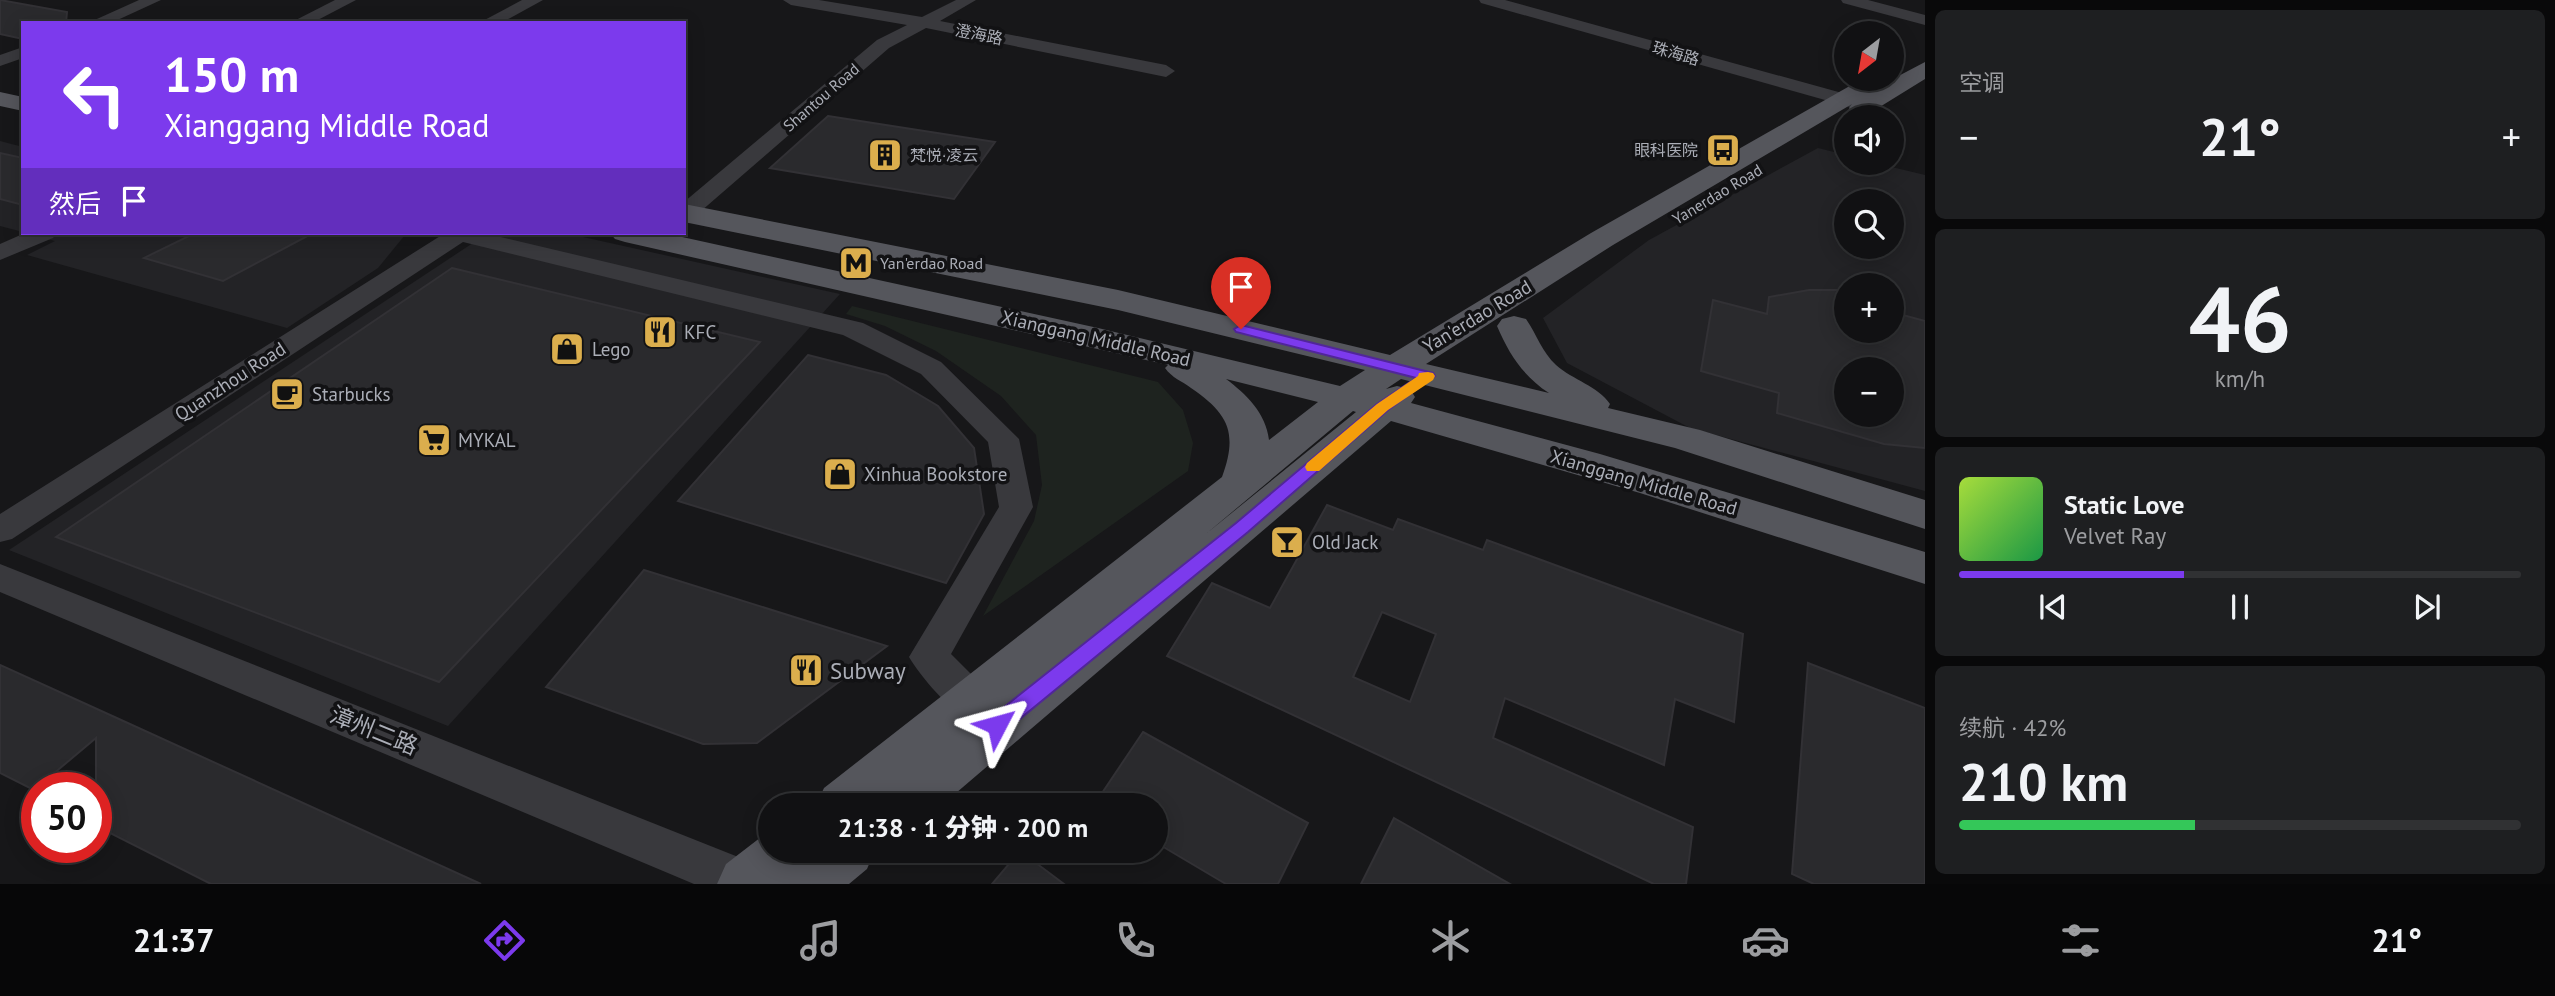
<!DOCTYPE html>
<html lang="zh">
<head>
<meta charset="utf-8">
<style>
  body { margin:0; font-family:"PT Sans","Noto Sans SC",sans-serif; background:#1e1f21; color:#f1f3f6; height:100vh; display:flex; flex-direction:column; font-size:26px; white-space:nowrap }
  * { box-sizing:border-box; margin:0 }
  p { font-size:23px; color:#9c9da0 }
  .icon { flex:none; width:38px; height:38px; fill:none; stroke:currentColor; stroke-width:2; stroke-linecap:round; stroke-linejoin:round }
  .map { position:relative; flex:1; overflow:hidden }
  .panel { display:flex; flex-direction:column; gap:10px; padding:10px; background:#09090a; width:630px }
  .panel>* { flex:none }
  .hud { position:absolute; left:21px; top:21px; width:665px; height:214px; border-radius:0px; box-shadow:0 4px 18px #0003,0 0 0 2px #303133; background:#7c3aed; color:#fff; overflow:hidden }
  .needle { width:46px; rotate:211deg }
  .buttons { position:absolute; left:1834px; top:21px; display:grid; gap:14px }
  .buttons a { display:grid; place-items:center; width:70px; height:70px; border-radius:50%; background:#111113; box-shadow:0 4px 18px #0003,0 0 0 2px #303133; font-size:35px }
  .speed { position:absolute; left:21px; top:772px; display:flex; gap:14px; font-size:35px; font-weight:700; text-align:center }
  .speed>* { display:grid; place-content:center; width:91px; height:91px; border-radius:50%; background:#111113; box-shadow:0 4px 18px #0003,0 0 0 2px #303133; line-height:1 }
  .speed .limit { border:10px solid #d22; background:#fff; color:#111 }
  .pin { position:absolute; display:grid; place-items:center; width:60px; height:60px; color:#fff; margin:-72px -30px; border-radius:50% 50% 50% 0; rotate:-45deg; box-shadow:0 0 7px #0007 }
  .pin .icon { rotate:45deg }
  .me { position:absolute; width:77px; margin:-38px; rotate:51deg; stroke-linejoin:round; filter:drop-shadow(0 0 5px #0008) }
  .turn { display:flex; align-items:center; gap:24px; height:147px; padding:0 28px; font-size:32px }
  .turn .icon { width:91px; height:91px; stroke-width:2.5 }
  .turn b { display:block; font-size:49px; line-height:60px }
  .then { display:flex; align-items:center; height:66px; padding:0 28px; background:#0003; gap:14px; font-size:26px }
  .big { font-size:52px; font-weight:800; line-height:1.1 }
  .panel .card { flex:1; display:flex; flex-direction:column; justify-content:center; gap:10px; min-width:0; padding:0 24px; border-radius:10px; background:#1e1f21 }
  .panel .dial { align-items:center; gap:0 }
  .dial b { font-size:91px; line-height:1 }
  .song { display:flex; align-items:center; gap:21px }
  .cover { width:84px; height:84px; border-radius:10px; background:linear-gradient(135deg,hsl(80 70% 55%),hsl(140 70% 35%)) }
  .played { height:7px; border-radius:4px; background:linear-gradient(90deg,#7c3aed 40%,#303133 40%) }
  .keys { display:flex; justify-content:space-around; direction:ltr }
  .heat { display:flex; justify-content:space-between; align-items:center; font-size:38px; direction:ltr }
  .charge { height:10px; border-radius:5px; background:linear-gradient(90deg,#34c759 42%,#303133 0) }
  .trip { position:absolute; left:758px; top:793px; width:410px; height:70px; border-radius:35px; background:#111113; box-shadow:0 4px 18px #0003,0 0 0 2px #303133; font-weight:800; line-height:70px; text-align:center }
  .tabs { display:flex; height:112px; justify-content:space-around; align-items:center; background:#070708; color:#9c9da0 }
  .tabs .icon { width:49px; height:49px }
  .tabs .selected { color:#7c3aed }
  .tabs b { font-size:32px; color:#f1f3f6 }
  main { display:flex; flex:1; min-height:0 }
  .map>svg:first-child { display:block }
  .built { fill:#232326; fill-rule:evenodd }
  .green { fill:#1e231f }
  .building { fill:#2a2a2d; stroke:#323135; stroke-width:2; fill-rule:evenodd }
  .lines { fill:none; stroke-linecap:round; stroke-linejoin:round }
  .minor { fill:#39393d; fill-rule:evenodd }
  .major { fill:#55565c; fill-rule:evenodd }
  .route { fill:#7c3aed; stroke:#51269a; stroke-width:2 }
  .slow { fill:#f59e0b }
  .labels { text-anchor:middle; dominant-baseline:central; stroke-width:7; stroke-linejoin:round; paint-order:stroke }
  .far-street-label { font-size:16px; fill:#abaeb7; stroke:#121214 }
  .far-poi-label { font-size:16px; fill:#abaeb7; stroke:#121214; text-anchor:start }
  .street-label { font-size:19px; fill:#abaeb7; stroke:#121214 }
  .poi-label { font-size:19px; fill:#abaeb7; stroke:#121214; text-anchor:start }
  .near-poi-label { font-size:23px; fill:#abaeb7; stroke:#121214; text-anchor:start }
  .near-street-label { font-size:23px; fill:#abaeb7; stroke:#121214 }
</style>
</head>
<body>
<main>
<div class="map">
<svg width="1925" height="884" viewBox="0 0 1925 884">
  <rect width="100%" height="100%" fill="#171719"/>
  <g class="built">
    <path d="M0 141 23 147V232L0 226Z"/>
    <path d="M1818 148 1846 155V163H1875L1925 175V491L1690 428 1567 363 1543 318 1649 240ZM1846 201H1892V247H1846ZM1846 285H1892V331H1846ZM1846 369H1892V415H1846Z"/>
    <path d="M25 233H394L405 235 378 268 287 328 27 255 55 241Z"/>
    <path d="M488 233H565L840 294 448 726 9 550Z"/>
  </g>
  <path class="green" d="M852 306 1158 382 1183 410 1193 443 1188 471 983 616 1034 521 1042 485 1036 435 1001 396 936 351 885 326 846 314Z"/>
  <g class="building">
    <path d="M0 0 67 12 66 23H23V39L0 34Z"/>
    <path d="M828 116 995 142 954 199 770 168Z"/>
    <path d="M0 153 23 158V205L0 199Z"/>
    <path d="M195 233H313L223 281 144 258Z"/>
    <path d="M452 268 760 342 439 682 56 537Z"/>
    <path d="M1809 290H1846V331H1892V312L1925 321V448L1884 444 1777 413 1779 393 1701 371 1713 300 1767 314 1769 297ZM1846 369H1892V415H1846Z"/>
    <path d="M808 355 886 375 938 406 974 448 984 514 946 583 678 501Z"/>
    <path d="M1327 505 1393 530 1398 519 1483 550 1487 540 1743 634 1734 722 1675 699 1664 765 1505 698 1493 738 1693 827 1686 884H1654L1167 656 1212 583 1270 608ZM1382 612 1436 634 1410 702 1353 677Z"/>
    <path d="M644 570 887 646 757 743 703 744 546 687Z"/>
    <path d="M1808 663 1925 708V884H1814L1792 874Z"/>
    <path d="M0 665 119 719 481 884H211L96 826V738L34 790 0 773Z"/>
    <path d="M1143 732 1308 823 1278 884H1226L1155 842V805H1094Z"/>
    <path d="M1394 818 1510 884H1361Z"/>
    <path d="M1020 851 1064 884H992Z"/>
  </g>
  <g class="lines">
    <g class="minor">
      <path d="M139 0H161L111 23H88Z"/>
      <path d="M335 0H356L312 23H290Z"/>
      <path d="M522 0H543L501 23H479Z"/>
      <path d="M783 0H819L922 17 956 0H976L940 21 1166 65 1175 71 1166 77 926 28 889 48 693 218 684 220V202L877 40 907 25 791 5Z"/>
      <path d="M1479 0H1505L1871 101 1874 105 1871 109H1857L1481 3Z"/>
      <path d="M1841 0H1868L1925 15V25L1843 3Z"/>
      <path d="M23 47V58L0 66V55Z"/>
      <path d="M25 233H56L53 238 0 260V244Z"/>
      <path d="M445 233H484L863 323 941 362 1019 439 1033 507 951 654 986 689 992 701 986 713C981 715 975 718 970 717 952 715 918 673 909 657L999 507 988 442 921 374 843 335 463 242 12 539 0 542V514Z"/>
      <path d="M0 564 766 868 773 884H694L0 592Z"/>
    </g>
    <g class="major">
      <path d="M1925 62V79L1870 113 1861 115 1852 113 1849 108 1852 104 1613 245 1426 364 1549 393C1523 376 1509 354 1497 326L1502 319 1514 316 1526 319C1537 335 1542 352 1556 365 1573 380 1598 386 1610 404L1608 408 1700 430 1925 500V529L1675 448 1401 379 1386 389 1397 386 1410 389 1415 397 1411 403 1600 454 1925 552V584L1640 493 1391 421 942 805H816L824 788 1222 477C1238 433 1229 414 1191 388 1182 381 1172 378 1165 368L1168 365 625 242 615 239 610 233H664L1098 328 1340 386 1365 370 1118 310 684 222V204L1118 290 1390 355 1591 233 1862 79H1889L1887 82ZM1226 379 1318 402 1269 440C1266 413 1246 394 1226 379ZM1353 411 1356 412 1207 533Z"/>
      <path d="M0 92 23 97V111L0 106Z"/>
      <path d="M770 830V850H875L867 869 849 884H717L726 864Z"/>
    </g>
  </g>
  <path class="route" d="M1241 325 1433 373 1435 376 1388 410 1248 532 1004 732 997 734 989 732 986 725 989 719 1236 523 1377 404 1416 378 1236 332 1234 329Z"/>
  <path class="slow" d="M1428 372 1433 373 1435 376 1433 380 1388 410 1319 471H1307L1305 467 1307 463 1377 404 1418 376 1419 373Z"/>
  <defs>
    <g id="bus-square" transform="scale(1.75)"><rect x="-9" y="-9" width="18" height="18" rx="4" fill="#dbae4d" stroke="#121214"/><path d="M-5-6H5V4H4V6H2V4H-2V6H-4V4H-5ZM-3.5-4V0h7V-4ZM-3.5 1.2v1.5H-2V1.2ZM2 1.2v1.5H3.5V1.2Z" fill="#111"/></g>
    <g id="building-square" transform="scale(1.75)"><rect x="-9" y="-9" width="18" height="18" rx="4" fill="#dbae4d" stroke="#121214"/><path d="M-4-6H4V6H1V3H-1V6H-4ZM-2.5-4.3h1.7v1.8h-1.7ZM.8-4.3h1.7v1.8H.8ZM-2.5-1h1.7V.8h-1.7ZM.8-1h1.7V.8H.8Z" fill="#111"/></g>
    <g id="metro-square" transform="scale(1.75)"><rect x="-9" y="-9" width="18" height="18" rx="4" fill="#dbae4d" stroke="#121214"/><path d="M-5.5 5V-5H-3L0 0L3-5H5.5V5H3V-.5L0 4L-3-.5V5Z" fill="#111"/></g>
    <g id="restaurant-square" transform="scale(1.75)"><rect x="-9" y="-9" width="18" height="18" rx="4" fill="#dbae4d" stroke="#121214"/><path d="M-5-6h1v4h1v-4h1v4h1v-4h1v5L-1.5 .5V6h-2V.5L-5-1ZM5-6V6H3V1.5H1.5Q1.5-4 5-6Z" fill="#111"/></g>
    <g id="shop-square" transform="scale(1.75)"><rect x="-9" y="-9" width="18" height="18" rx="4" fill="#dbae4d" stroke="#121214"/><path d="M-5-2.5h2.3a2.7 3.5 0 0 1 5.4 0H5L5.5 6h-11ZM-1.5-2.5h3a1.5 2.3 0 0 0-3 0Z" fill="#111"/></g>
    <g id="cafe-square" transform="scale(1.75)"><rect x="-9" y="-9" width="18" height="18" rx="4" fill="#dbae4d" stroke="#121214"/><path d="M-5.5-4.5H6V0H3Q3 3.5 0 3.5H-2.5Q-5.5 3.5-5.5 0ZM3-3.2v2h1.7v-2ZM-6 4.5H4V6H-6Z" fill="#111"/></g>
    <g id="supermarket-square" transform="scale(1.75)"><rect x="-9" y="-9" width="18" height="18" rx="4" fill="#dbae4d" stroke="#121214"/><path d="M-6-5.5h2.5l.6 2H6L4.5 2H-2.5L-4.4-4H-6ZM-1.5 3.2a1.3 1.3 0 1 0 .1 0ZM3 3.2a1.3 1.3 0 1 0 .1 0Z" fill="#111"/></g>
    <g id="bar-square" transform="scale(1.75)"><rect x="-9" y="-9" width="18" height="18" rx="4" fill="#dbae4d" stroke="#121214"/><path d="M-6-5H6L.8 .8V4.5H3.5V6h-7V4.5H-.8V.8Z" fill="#111"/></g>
  </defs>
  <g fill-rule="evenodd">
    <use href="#bus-square" x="1723" y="150"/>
    <use href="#building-square" x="885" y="155"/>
    <use href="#metro-square" x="856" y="263"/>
    <use href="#restaurant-square" x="660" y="332"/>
    <use href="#shop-square" x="567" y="349"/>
    <use href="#cafe-square" x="287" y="394"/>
    <use href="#supermarket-square" x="434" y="440"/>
    <use href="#shop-square" x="840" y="474"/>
    <use href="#bar-square" x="1287" y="542"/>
    <use href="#restaurant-square" x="806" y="670"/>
  </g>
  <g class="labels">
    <g class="far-street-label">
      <text transform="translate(979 34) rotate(11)">澄海路</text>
      <text transform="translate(1676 53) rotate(16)">珠海路</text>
      <text transform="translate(821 97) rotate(-41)">Shantou Road</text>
      <text transform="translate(1717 194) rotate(-31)">Yanerdao Road</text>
    </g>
    <g class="far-poi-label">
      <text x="1698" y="150" text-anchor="end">眼科医院</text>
      <text x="910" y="155">梵悦·凌云</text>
      <text x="880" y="263">Yan'erdao Road</text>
    </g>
    <g class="street-label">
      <text transform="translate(1477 316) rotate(-31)">Yan'erdao Road</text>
      <text transform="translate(1096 338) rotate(13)">Xianggang Middle Road</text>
      <text transform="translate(230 381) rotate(-33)">Quanzhou Road</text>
      <text transform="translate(1644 482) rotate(16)">Xianggang Middle Road</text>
    </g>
    <g class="poi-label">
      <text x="684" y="332">KFC</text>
      <text x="592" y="349">Lego</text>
      <text x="312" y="394">Starbucks</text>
      <text x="458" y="440">MYKAL</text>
      <text x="864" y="474">Xinhua Bookstore</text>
      <text x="1312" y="542">Old Jack</text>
    </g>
    <g class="near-poi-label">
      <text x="830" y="670">Subway</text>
    </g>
    <g class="near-street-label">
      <text transform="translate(374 730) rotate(22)">漳州二路</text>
    </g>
  </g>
</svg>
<div class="buttons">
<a><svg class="needle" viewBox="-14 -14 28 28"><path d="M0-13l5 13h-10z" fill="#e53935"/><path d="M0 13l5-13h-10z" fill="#9c9da0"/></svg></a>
<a><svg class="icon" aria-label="sound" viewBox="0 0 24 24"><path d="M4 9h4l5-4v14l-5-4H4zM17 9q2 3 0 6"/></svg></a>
<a><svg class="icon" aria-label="search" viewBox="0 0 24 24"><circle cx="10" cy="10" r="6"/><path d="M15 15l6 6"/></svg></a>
<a>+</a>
<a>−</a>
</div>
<div class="speed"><div class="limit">50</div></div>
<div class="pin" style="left:1241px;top:329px;background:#d93025"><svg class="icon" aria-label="arrive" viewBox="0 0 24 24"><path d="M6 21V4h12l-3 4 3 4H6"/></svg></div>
<svg class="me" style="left:997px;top:725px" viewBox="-20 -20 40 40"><path d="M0-17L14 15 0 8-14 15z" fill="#7c3aed" stroke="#fff" stroke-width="4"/></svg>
<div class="trip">21:38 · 1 分钟 · 200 m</div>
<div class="hud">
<div class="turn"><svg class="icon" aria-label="left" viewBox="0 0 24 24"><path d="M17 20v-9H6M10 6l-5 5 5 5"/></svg><div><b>150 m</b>Xianggang Middle Road</div></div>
<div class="then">然后<svg class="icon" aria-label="arrive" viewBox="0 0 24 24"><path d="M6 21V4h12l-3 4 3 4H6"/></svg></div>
</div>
</div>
<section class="panel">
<div class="card"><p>空调</p>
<div class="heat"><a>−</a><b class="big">21°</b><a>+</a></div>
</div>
<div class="card dial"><b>46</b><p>km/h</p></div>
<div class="card">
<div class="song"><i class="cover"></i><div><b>Static Love</b><p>Velvet Ray</p></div></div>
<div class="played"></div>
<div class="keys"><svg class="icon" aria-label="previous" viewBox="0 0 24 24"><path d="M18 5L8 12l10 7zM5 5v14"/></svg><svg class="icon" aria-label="pause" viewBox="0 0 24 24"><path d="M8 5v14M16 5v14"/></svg><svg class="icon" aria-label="next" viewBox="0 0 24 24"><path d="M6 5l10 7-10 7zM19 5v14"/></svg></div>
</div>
<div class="card"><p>续航 · 42%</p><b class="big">210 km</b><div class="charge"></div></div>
</section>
</main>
<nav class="tabs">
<b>21:37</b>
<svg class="icon selected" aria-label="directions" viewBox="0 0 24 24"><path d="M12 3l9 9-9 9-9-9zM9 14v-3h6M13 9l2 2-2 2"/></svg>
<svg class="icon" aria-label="music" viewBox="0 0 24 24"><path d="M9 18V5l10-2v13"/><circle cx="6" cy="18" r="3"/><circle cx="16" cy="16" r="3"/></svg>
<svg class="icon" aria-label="phone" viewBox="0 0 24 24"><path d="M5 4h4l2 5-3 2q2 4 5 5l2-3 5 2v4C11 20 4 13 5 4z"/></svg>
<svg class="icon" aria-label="climate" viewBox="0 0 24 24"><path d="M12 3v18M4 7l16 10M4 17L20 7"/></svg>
<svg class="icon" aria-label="car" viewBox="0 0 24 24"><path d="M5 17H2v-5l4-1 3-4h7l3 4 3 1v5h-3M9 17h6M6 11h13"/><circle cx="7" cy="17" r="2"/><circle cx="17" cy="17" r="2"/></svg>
<svg class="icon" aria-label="filters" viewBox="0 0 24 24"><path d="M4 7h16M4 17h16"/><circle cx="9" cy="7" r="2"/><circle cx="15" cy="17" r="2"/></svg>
<b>21°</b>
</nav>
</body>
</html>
